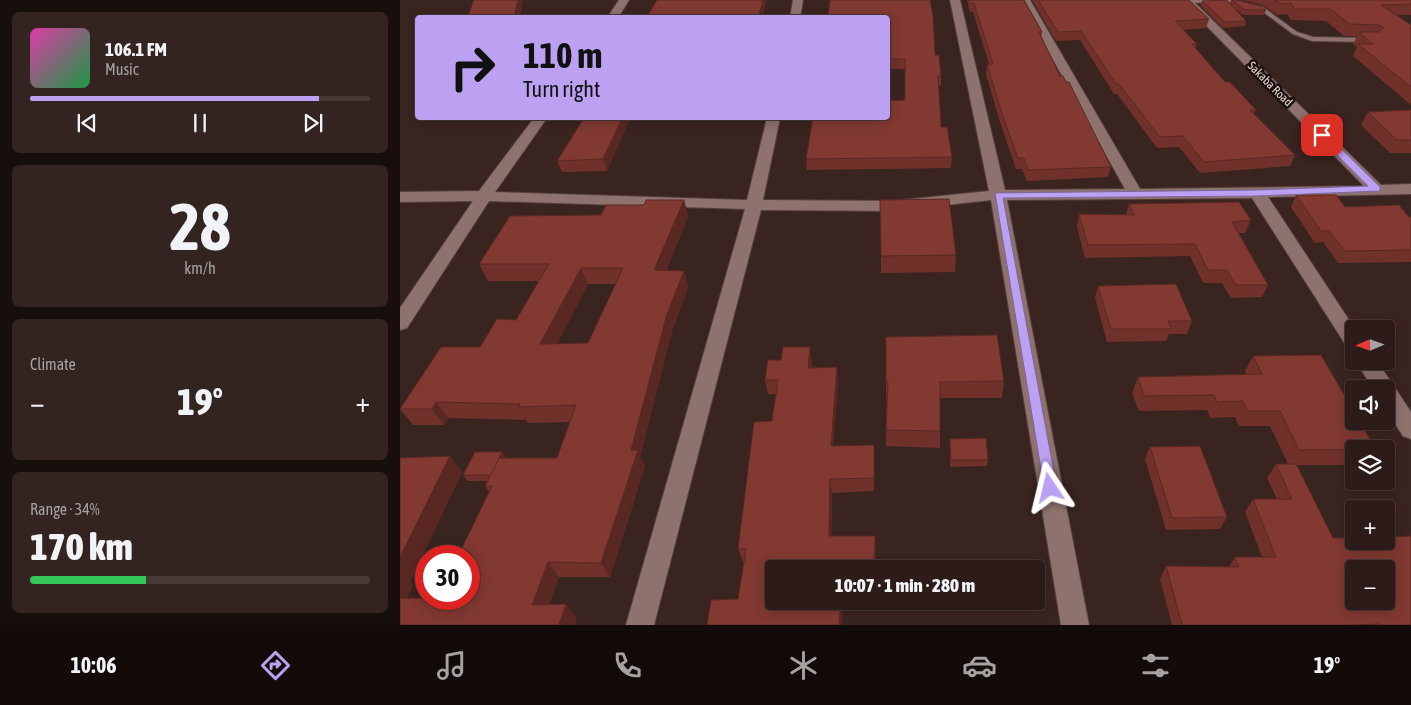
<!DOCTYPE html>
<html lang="en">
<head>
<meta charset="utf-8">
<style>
  body { margin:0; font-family:"Asap Condensed",sans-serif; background:#342421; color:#f1f3f6; height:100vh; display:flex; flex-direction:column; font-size:19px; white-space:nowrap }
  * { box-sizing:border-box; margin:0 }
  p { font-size:16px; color:#a6a1a2 }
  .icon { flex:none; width:28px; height:28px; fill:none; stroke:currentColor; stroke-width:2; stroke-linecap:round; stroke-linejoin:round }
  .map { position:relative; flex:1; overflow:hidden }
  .drawer { display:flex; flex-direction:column; gap:12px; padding:12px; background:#180f0d; width:400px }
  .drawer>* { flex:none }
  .hud { position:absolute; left:15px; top:15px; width:475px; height:105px; border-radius:5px; box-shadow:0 2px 12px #0003,0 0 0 1px #483937; background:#bca0f2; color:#111; overflow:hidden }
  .needle { width:32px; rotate:268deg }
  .controls { position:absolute; left:945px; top:320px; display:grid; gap:10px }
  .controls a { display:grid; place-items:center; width:50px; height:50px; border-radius:5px; background:#2c1b18; box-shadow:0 2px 12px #0003,0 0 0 1px #483937; font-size:25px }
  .speed { position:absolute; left:15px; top:545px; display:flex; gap:10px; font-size:25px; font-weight:700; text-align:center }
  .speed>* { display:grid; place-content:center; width:65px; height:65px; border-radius:50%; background:#2c1b18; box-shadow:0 2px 12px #0003,0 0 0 1px #483937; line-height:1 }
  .speed .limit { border:8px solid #d22; background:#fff; color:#111 }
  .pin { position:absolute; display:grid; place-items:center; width:42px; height:42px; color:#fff; margin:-21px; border-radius:10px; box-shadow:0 2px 8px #0006 }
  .me { position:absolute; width:55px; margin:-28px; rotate:350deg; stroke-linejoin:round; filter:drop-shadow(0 0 4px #0008) }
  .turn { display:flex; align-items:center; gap:18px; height:105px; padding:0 25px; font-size:22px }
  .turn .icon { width:65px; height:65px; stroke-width:2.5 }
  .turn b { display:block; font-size:35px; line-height:42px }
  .big { font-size:38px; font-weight:800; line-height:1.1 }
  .drawer .widget { flex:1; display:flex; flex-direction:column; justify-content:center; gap:8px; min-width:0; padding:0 18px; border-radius:8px; background:#342421 }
  .drawer .dial { align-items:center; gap:0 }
  .dial b { font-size:65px; line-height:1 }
  .song { display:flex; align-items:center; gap:15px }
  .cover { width:60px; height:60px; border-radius:8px; background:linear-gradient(135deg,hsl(320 70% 55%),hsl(140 70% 35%)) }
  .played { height:5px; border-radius:2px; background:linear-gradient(90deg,#bca0f2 85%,#483937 85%) }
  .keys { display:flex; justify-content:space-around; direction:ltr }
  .heat { display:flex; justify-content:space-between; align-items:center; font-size:28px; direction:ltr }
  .charge { height:8px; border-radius:4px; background:linear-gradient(90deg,#34c759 34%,#483937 0) }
  .trip { position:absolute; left:365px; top:560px; width:280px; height:50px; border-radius:5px; background:#2c1b18; box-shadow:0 2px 12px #0003,0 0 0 1px #483937; font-weight:800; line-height:50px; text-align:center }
  .dock { display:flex; height:80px; justify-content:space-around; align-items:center; background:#120b0a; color:#a6a1a2 }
  .dock .icon { width:35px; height:35px }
  .dock .selected { color:#bca0f2 }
  .dock b { font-size:22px; color:#f1f3f6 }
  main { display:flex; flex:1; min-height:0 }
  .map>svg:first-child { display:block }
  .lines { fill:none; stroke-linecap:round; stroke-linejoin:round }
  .service-casing { stroke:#55413f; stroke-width:2 }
  .minor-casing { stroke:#55413f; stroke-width:2 }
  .service { fill:#8e726e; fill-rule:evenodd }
  .minor { fill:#8e726e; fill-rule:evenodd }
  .wall { fill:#6f312a; fill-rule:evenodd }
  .shaded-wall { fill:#5a2822 }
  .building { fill:#813931; stroke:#5a2822; fill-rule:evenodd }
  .route { fill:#bca0f2; stroke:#7a689d }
  .labels { text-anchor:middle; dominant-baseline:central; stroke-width:5; stroke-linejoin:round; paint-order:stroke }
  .far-street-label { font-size:12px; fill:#e9d9d6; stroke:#1a100e }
</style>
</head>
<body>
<main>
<section class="drawer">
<div class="widget">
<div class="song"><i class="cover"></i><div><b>106.1 FM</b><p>Music</p></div></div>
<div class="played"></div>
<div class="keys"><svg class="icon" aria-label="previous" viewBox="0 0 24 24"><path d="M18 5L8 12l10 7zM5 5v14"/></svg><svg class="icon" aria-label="pause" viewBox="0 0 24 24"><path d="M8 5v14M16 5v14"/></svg><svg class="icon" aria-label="next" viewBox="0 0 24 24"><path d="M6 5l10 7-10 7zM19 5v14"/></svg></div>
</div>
<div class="widget dial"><b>28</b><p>km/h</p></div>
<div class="widget"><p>Climate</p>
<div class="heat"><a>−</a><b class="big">19°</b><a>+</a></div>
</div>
<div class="widget"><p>Range · 34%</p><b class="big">170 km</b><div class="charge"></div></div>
</section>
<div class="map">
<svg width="1011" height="625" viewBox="0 0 1011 625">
  <rect width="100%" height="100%" fill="#3a2420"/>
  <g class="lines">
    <g class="service-casing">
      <path id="service" d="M785 0H836L863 7 897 32 913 37 968 38 971 40 968 42 912 41 893 34 859 9 829 2 787 3Z"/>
    </g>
    <g class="minor-casing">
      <g id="minor">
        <path d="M219 0H229L218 18H207Z"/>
        <path d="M393 0H403L400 18H390Z"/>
        <path d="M550 0H560L605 190 725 189 620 0H630L740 189 964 186 781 0H792L981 185 1011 184V194L868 197 955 329 954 349 947 347 852 198 607 200 689 625H661L591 200 492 211 361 210 254 625H226L345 209 89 201 7 328 0 330V308L73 201 0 202V192L79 191 134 118H147L95 192 347 200 367 118H380L363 200 492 201 589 191Z"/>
        <path d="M956 361H977L1011 412V439L1003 436 986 410V389H973Z"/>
      </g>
    </g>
    <use href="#service" class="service"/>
    <use href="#minor" class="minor"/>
  </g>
  <g class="wall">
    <path d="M430 0H530L533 16 535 55H539L541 76V86H538L541 127H547L552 157 551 168 407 170 406 159 413 118H488V101L505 100V69H488V18H428Z"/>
    <path d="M567 0H624L642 32 641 38 660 76 666 82 711 167 708 177 627 181 622 169H616L600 122 586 74 587 64H589L573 12H570Z"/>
    <path d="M632 0H789L809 19 806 28 783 30 797 44 795 48 825 82 856 110 854 114 895 155 890 166 800 173 779 147 757 148 717 94H714L680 40 656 41Z"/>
    <path d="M831 0H836L866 10 864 15H843L833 7 846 21 845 26 823 28 801 6 802 1 830 3Z"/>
    <path d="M843 0H1011V15H997L1011 25V105L953 56 957 47 953 44 957 36H944L926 21 891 20 887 14 877 15 863 5Z"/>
    <path d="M1011 110V153H990L961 125 968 112Z"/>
    <path d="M230 118 207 171 162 172 157 161Z"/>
    <path d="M896 195 945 207 1011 217V262L938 263 923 242 915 243 891 207Z"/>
    <path d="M284 200 288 216 266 271H284L288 287 272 331 240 457 245 466 210 577H159L149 605 177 618 0 625V458L50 456 62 472 10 582 13 585 7 598 69 599 89 492 85 486 88 481H68L63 475 102 452 106 458H157L170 422 128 423 126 420 48 418 44 425H13L0 409 116 320 140 281H88L79 264 201 215 244 205ZM188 284H216L188 343 157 344Z"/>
    <path d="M729 204 851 220 845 233H839L868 285 862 297 831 298 822 283H803L790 256 685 258 677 227 679 214 726 215Z"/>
    <path d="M556 255 555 272 481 273V256Z"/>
    <path d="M698 286 792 321 787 334H769L766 341 707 342 695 298Z"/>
    <path d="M853 356 954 449V465H897L933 538 1011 625H772L760 579 766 566 829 567 835 557H862L845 512 853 499H877L867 478 876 464H888L870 426H839L835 417 810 418 807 410 739 411 732 393 738 377 846 374 845 371Z"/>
    <path d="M412 361V368L438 381 433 446 474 458V491L432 493 431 536H475V569H374L443 601 442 625H307L338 599 344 562H343L338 549 372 421 376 394H368L365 380Z"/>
    <path d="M604 381 602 398H540V448L486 446V430L487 399H486V382Z"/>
    <path d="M550 439 588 460 587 466 550 467Z"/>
    <path d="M750 447 827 517 820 529 766 530 745 459Z"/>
  </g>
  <g class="shaded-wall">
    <path d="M118 0H123L120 18H114Z"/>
    <path d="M363 0H367L362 18H358Z"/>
    <path d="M222 118H230L207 171 203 159Z"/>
    <path d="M284 200 288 216 259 287 254 270Z"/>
    <path d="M181 268 188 284 148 361 140 344Z"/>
    <path d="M284 271 288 287 272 331 240 457 245 466 210 577 201 563 267 314Z"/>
    <path d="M410 347 412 361 410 382 408 368Z"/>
    <path d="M437 367 438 381 432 460 431 446Z"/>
    <path d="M36 402 48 418 44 425 32 409Z"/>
    <path d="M102 452 106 459 91 475Z"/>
    <path d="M50 456 62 472 10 582 13 585 0 613V557Z"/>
    <path d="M430 479 432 493 431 549 429 536Z"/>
    <path d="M475 536 476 549 475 569Z"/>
    <path d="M148 562 159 577 144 619 132 605Z"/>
    <path d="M441 601H443L442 625H439Z"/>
    <path d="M166 604 177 618 175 625H159Z"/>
  </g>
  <g class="building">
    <path d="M74 0H118L114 18H67Z"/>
    <path d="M257 0H363L358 18H246Z"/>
    <path d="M430 0H530L533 16 535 55H539L541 76H538L541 127H547L552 157 406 159 413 118H488V101L505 100V59H488V18L428 17Z"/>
    <path d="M569 0H624L642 32H639L660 76H663L666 82H669L711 167 628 170 624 158H618L601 111 587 64H593L574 3 570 4Z"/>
    <path d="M638 0H789L809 19 775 21 797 44H792L825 82H830L856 110H850L895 155 804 162 783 136 760 137 719 84H716L681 31 658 32Z"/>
    <path d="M827 0 846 21 825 22 802 1Z"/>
    <path d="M832 0H836L860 6 866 10H845Z"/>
    <path d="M875 0H1011V4L981 5 1011 25V87L958 44H973L959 32H979L984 28 979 25 949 24 931 9H895L891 3 881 4Z"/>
    <path d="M1011 110V140H997L968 112Z"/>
    <path d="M184 118H222L203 159 157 161Z"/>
    <path d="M896 195H936L945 207 999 205 1009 217H1011V250L945 251 929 231H921Z"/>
    <path d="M549 199 556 255 481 256 480 200Z"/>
    <path d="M246 200H284L254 270 284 271 267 314 231 450H238L201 563 148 562 132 605 166 604 159 625H0V598L69 599V556H58L92 486H85L99 458H157L176 405 118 407 120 404 36 402 32 409H0L41 347H80L97 319 116 320 149 264H79L110 216 201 215 206 205H244ZM181 268H223L188 343 140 344Z"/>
    <path d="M839 202 851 220 832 222 868 285H836L827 270H808L795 244 688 245 679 214 734 215 729 204Z"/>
    <path d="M776 284 792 321H768L771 329H711L698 286Z"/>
    <path d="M597 335 604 381 540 382V431L486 430 488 382H486V337Z"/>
    <path d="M383 347H410L408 368 437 367 431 446 474 445V478L430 479 429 536H475L474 565 443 566 442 569H374V601H441L439 625H307L311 600 338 599 346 549H338L354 422 372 421 378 380H365L368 360H381Z"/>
    <path d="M921 355 954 412V421H959L976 449 899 450 880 411H847L843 401 817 402 814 395 744 396 738 377 862 374 853 356Z"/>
    <path d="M586 438 588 460H551L550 439Z"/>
    <path d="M800 446 827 517 772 518 750 447Z"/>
    <path d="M75 452H102L91 475H63Z"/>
    <path d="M50 456 0 557V458Z"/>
    <path d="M876 464H896L933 538H954V541H986V537L1011 536V625H981L980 624 949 625H782L766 566 839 567 835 557H876L853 499H892ZM954 569H986V601H954Z"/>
  </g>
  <path class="route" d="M919 133H925L980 187V191L857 196 603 198 657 488 655 493 650 495 645 493 595 193 857 190 968 186 919 137Z"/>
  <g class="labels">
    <g class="far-street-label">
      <text transform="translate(870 84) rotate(45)">Sakaba Road</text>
    </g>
  </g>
</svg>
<div class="controls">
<a><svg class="needle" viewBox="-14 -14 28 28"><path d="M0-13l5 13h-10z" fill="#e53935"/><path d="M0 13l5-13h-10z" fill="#a6a1a2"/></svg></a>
<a><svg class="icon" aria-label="sound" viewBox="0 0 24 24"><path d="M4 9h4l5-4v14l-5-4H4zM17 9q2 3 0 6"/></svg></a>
<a><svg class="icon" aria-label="layers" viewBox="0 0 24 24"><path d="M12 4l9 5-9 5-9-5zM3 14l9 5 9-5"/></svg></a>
<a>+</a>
<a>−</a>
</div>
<div class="speed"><div class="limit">30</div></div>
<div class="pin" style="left:922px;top:135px;background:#d93025"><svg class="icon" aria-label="arrive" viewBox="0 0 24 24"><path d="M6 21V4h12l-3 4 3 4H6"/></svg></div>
<svg class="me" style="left:650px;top:488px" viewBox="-20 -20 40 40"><path d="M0-17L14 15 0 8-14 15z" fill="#bca0f2" stroke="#fff" stroke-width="4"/></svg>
<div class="trip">10:07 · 1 min · 280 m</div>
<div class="hud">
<div class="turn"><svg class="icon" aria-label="right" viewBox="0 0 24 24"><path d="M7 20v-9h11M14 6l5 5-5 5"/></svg><div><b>110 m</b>Turn right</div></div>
</div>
</div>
</main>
<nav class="dock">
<b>10:06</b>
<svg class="icon selected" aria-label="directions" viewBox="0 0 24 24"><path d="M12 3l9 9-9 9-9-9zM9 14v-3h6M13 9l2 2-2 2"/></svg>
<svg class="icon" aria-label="music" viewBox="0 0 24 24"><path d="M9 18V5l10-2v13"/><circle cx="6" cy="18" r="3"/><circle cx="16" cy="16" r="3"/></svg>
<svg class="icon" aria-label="phone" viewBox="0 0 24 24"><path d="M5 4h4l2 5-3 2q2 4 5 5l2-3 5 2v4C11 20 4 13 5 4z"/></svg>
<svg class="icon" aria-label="climate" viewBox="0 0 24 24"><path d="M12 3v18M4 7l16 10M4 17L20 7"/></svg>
<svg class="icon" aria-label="car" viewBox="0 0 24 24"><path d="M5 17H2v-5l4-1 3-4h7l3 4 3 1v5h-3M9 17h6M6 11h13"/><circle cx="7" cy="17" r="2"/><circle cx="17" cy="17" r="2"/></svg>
<svg class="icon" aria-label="filters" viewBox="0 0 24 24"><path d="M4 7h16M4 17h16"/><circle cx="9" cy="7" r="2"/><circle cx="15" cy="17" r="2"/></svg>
<b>19°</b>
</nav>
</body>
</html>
